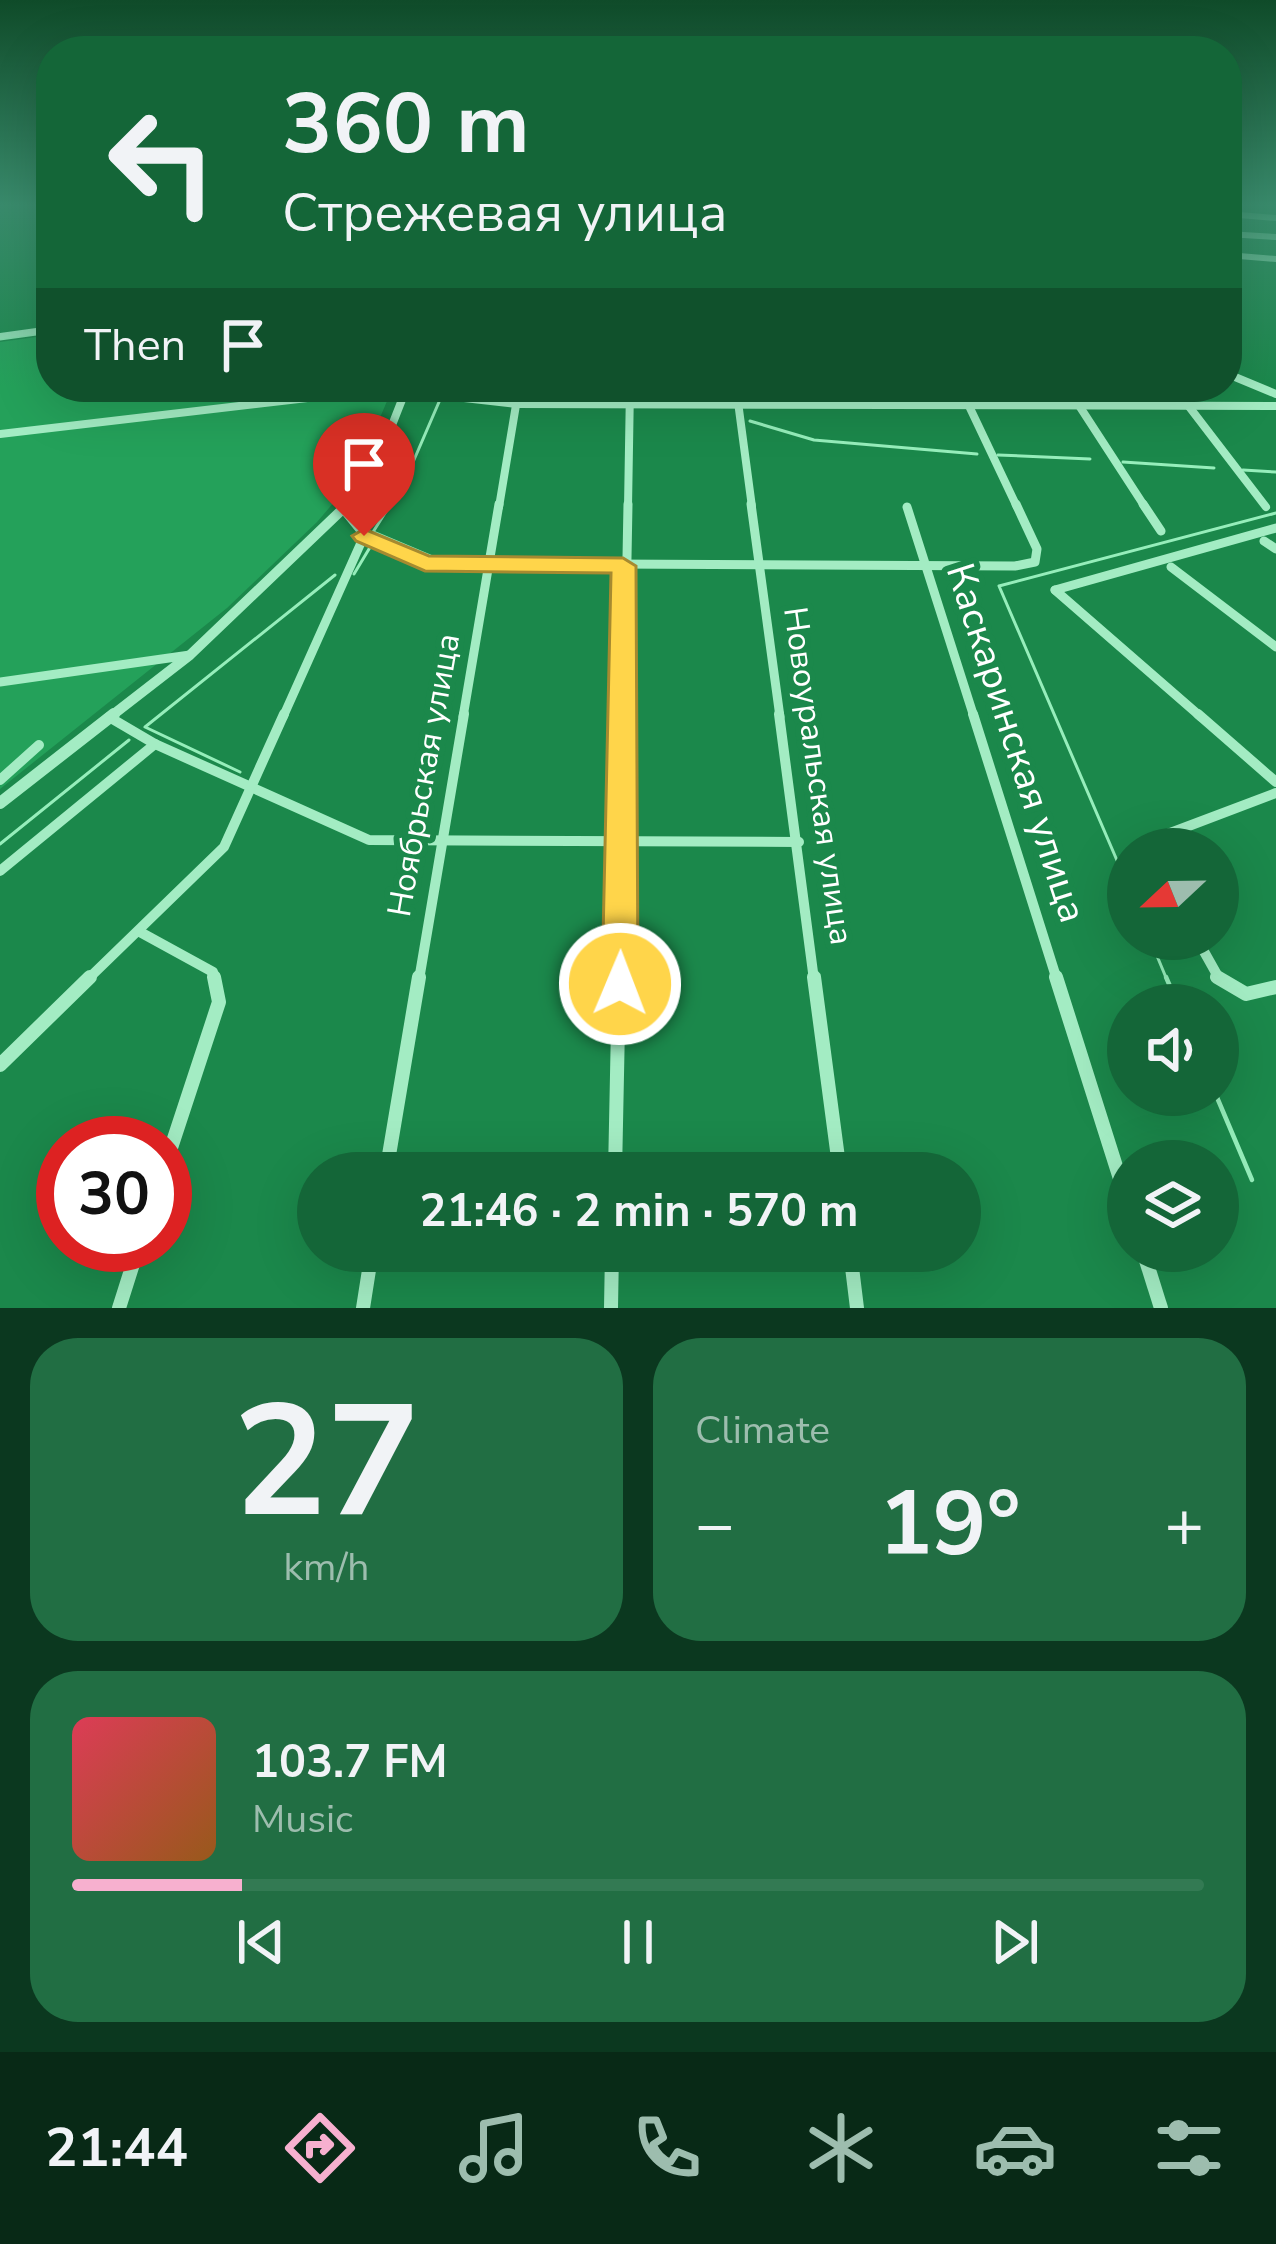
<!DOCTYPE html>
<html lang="en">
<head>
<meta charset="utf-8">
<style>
  body { margin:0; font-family:"Nunito Sans",sans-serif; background:#216e43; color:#f1f3f6; height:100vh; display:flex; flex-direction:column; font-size:45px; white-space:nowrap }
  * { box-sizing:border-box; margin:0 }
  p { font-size:39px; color:#9dbdae }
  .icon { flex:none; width:66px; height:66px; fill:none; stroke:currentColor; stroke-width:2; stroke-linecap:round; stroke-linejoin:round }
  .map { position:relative; height:1308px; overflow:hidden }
  .side { display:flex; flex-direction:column; gap:30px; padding:30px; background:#0b381f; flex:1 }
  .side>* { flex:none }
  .top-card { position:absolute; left:36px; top:36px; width:1206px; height:366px; border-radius:48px; box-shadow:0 12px 48px #0002; background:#146638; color:#f1f3f6; overflow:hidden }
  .needle { width:78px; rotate:248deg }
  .buttons { position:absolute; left:1107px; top:828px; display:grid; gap:24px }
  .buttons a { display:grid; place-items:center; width:132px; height:132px; border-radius:50%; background:#146638; box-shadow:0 12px 48px #0002; font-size:60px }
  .speed { position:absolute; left:36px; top:1116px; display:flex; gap:24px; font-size:60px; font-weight:700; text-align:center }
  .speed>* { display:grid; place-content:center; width:156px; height:156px; border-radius:50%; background:#146638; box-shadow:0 12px 48px #0002; line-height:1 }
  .speed .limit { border:18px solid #d22; background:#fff; color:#111 }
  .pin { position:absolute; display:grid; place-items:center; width:102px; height:102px; color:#fff; margin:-123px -51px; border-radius:50% 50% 50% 0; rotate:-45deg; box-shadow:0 0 12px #0007 }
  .pin .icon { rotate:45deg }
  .me { position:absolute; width:132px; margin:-66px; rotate:1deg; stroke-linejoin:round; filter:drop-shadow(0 0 9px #0008) }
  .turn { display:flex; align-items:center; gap:42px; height:252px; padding:0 48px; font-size:54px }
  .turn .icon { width:156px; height:156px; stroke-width:2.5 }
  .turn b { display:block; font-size:84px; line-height:102px }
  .then { display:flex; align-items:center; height:114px; padding:0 48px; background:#0003; gap:24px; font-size:45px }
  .big { font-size:90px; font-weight:700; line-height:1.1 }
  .side .tile { flex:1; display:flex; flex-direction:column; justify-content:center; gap:18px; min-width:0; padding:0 42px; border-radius:48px; background:#216e43 }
  .side .dial { align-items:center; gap:0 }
  .dial b { font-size:156px; line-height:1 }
  .song { display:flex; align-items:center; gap:36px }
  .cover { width:144px; height:144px; border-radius:18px; background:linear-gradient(135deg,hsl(350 70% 55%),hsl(30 70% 35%)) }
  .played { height:12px; border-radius:6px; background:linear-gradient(90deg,#f7b0cf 15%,#337a53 15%) }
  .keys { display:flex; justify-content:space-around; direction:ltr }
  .heat { display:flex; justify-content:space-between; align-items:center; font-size:66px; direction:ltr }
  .side .tiles { flex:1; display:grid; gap:30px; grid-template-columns:1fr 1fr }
  .tile:last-child { grid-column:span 2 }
  .trip { position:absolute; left:297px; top:1152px; width:684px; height:120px; border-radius:60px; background:#146638; box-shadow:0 12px 48px #0002; font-weight:700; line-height:120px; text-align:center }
  .menu { display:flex; height:192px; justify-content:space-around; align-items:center; background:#082916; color:#9dbdae }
  .menu .icon { width:84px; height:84px }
  .menu .on { color:#f7b0cf }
  .menu b { font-size:54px; color:#f1f3f6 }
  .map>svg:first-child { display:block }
  .green { fill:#24a15a }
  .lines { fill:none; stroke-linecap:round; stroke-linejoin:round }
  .stream-far1 { stroke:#96eebb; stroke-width:3 }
  .stream { stroke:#96eebb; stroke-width:4.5 }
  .minor-far4 { stroke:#a3ecc3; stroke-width:6 }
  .minor-far3 { stroke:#a3ecc3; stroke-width:8 }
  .minor-far2 { stroke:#a3ecc3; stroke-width:9 }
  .minor-far1 { stroke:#a3ecc3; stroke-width:10 }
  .minor { stroke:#a3ecc3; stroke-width:14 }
  .tertiary-far2 { stroke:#a3ecc3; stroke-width:8 }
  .tertiary-far1 { stroke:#a3ecc3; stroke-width:10 }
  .tertiary { stroke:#a3ecc3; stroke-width:12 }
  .route { fill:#ffd54a; stroke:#a68a30; stroke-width:3 }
  .labels { text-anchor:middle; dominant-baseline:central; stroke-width:12; stroke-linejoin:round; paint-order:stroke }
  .street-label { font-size:33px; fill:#fff; stroke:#1b884b }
  .near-street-label { font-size:39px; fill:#fff; stroke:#1b884b }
</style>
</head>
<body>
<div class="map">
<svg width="1276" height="1308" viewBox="0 0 1276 1308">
  <rect width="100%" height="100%" fill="#1b884b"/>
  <path class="green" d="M51 335V387H393L354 479 317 522 227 608 0 789V342Z"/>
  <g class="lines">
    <g class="stream-far1">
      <path d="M0 339 51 332"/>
      <path d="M653 387 671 396"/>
      <path d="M750 421 814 440 977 454"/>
      <path d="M998 455 1090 459"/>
      <path d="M1123 462 1214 468"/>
      <path d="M1243 470 1276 472"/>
      <path d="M437 559 373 532 404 483 439 402"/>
      <path d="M354 574 372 544"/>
      <path d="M240 772 145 727 335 575"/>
      <path d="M0 844 129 740"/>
      <path d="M1128 886 999 586 1276 513"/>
      <path d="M1150 939 1167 980"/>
    </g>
    <g class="stream">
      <path d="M1166 977 1178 1005"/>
      <path d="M1216 1095 1252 1180"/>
    </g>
    <g class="minor-far4">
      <path d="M1227 214 1276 218"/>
      <path d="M1227 234 1276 237"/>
      <path d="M1227 255 1276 259"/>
      <path d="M0 336 51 329"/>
    </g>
    <g class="minor-far3">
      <path d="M736 387 752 507"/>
      <path d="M960 387 1017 507"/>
      <path d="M1067 387 1145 507"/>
      <path d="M1174 387 1266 507"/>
      <path d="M0 434 385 389 516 404 1276 406"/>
      <path d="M499 507 519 387"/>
      <path d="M628 507 630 387"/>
    </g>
    <g class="minor-far2">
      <path d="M751 504 780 717"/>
      <path d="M1143 504 1161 531"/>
      <path d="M907 507 974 717"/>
      <path d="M344 510 366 537 426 563 1015 566 1035 562 1037 549 1016 504"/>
      <path d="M1264 541 1276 549"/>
      <path d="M1171 567 1276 647"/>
      <path d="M1055 590 1201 717"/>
      <path d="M1055 590 1276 528"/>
      <path d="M0 682 190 655"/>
      <path d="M283 717 364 536"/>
      <path d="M463 717 499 504"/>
      <path d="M624 717 628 504"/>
    </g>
    <g class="minor-far1">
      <path d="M779 714 814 980"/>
      <path d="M973 714 1057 980"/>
      <path d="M1198 714 1276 782"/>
      <path d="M109 717 155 744 369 840 799 842"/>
      <path d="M0 780 39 745"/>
      <path d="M1161 849 1157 838 1276 793"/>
      <path d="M0 871 155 744"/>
      <path d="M140 932 213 972 215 980"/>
      <path d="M1197 939 1220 980"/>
      <path d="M87 980 224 847 284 714"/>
      <path d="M419 980 464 714"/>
      <path d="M619 980 624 714"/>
    </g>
    <g class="minor">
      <path d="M814 977 840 1173"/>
      <path d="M1056 977 1128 1204"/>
      <path d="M1217 977 1246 994 1276 987"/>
      <path d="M0 1065 90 977"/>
      <path d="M165 1166 219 1002 214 977"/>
      <path d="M386 1173 419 977"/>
      <path d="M615 1173 619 977"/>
      <path d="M850 1251 857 1308"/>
      <path d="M1143 1251 1161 1308"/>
      <path d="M119 1308 139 1245"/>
      <path d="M363 1308 372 1251"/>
      <path d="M611 1308 612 1251"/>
    </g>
    <g class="tertiary-far2">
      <path d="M1227 367 1235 377 1276 394"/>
      <path d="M346 507 383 448 407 387"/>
    </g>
    <path class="tertiary-far1" d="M110 717 190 655 348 504"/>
    <path class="tertiary" d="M0 803 114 714"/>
  </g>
  <linearGradient id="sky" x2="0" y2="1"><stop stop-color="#0f4b29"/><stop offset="0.53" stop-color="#398b6c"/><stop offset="1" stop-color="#398b6c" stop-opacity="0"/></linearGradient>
  <rect width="1276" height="387" fill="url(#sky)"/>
  <path class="route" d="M364 529 429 556 623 558 636 566 638 984 633 995 620 999 607 995 602 984 611 573 425 571 356 541 352 536Z"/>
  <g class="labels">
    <g class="street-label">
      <text transform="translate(424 775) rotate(-80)">Ноябрьская улица</text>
      <text transform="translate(818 776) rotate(82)">Новоуральская улица</text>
    </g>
    <g class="near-street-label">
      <text transform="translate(1016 743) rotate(72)">Каскаринская улица</text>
    </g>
  </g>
</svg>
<div class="buttons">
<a><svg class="needle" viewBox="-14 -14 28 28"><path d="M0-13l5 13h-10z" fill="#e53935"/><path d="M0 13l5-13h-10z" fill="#9dbdae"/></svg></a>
<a><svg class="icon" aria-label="sound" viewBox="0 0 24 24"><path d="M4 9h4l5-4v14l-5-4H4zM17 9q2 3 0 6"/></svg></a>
<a><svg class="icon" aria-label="layers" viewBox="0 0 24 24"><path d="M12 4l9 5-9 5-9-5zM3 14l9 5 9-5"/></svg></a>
</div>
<div class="speed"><div class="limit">30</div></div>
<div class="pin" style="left:364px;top:536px;background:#d93025"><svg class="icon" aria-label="arrive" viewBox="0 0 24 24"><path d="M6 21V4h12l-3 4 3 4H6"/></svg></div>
<svg class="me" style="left:620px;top:984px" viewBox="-20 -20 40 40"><circle r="17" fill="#ffd54a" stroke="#fff" stroke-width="3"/><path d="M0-11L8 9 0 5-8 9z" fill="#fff"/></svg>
<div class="trip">21:46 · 2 min · 570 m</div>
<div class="top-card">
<div class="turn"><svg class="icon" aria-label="left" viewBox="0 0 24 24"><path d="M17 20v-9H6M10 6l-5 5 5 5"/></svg><div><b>360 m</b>Стрежевая улица</div></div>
<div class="then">Then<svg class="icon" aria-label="arrive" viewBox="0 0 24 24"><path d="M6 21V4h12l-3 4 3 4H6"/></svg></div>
</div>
</div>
<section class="side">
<div class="tiles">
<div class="tile dial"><b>27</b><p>km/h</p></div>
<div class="tile"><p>Climate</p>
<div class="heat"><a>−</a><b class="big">19°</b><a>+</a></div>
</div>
<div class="tile">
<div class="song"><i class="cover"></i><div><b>103.7 FM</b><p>Music</p></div></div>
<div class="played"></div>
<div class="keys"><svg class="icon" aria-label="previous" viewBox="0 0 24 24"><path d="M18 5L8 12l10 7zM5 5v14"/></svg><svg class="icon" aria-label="pause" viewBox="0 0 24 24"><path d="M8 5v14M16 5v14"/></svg><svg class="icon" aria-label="next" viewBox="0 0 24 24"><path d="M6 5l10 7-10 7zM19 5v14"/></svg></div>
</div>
</div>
</section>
<nav class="menu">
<b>21:44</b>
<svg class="icon on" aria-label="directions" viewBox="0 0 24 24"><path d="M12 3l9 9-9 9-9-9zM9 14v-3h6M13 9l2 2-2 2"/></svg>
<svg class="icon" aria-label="music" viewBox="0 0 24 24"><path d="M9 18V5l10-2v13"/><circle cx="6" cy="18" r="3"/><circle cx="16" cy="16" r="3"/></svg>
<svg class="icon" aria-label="phone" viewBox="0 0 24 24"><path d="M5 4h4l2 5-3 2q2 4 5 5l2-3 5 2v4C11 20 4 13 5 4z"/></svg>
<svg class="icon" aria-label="climate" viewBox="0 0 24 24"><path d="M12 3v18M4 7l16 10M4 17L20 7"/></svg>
<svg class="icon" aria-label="car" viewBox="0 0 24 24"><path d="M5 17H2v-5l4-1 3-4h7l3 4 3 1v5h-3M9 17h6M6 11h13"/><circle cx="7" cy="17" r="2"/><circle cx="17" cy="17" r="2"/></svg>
<svg class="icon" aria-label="filters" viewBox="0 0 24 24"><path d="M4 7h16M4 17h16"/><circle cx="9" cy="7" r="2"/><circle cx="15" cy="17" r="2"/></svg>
</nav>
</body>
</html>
